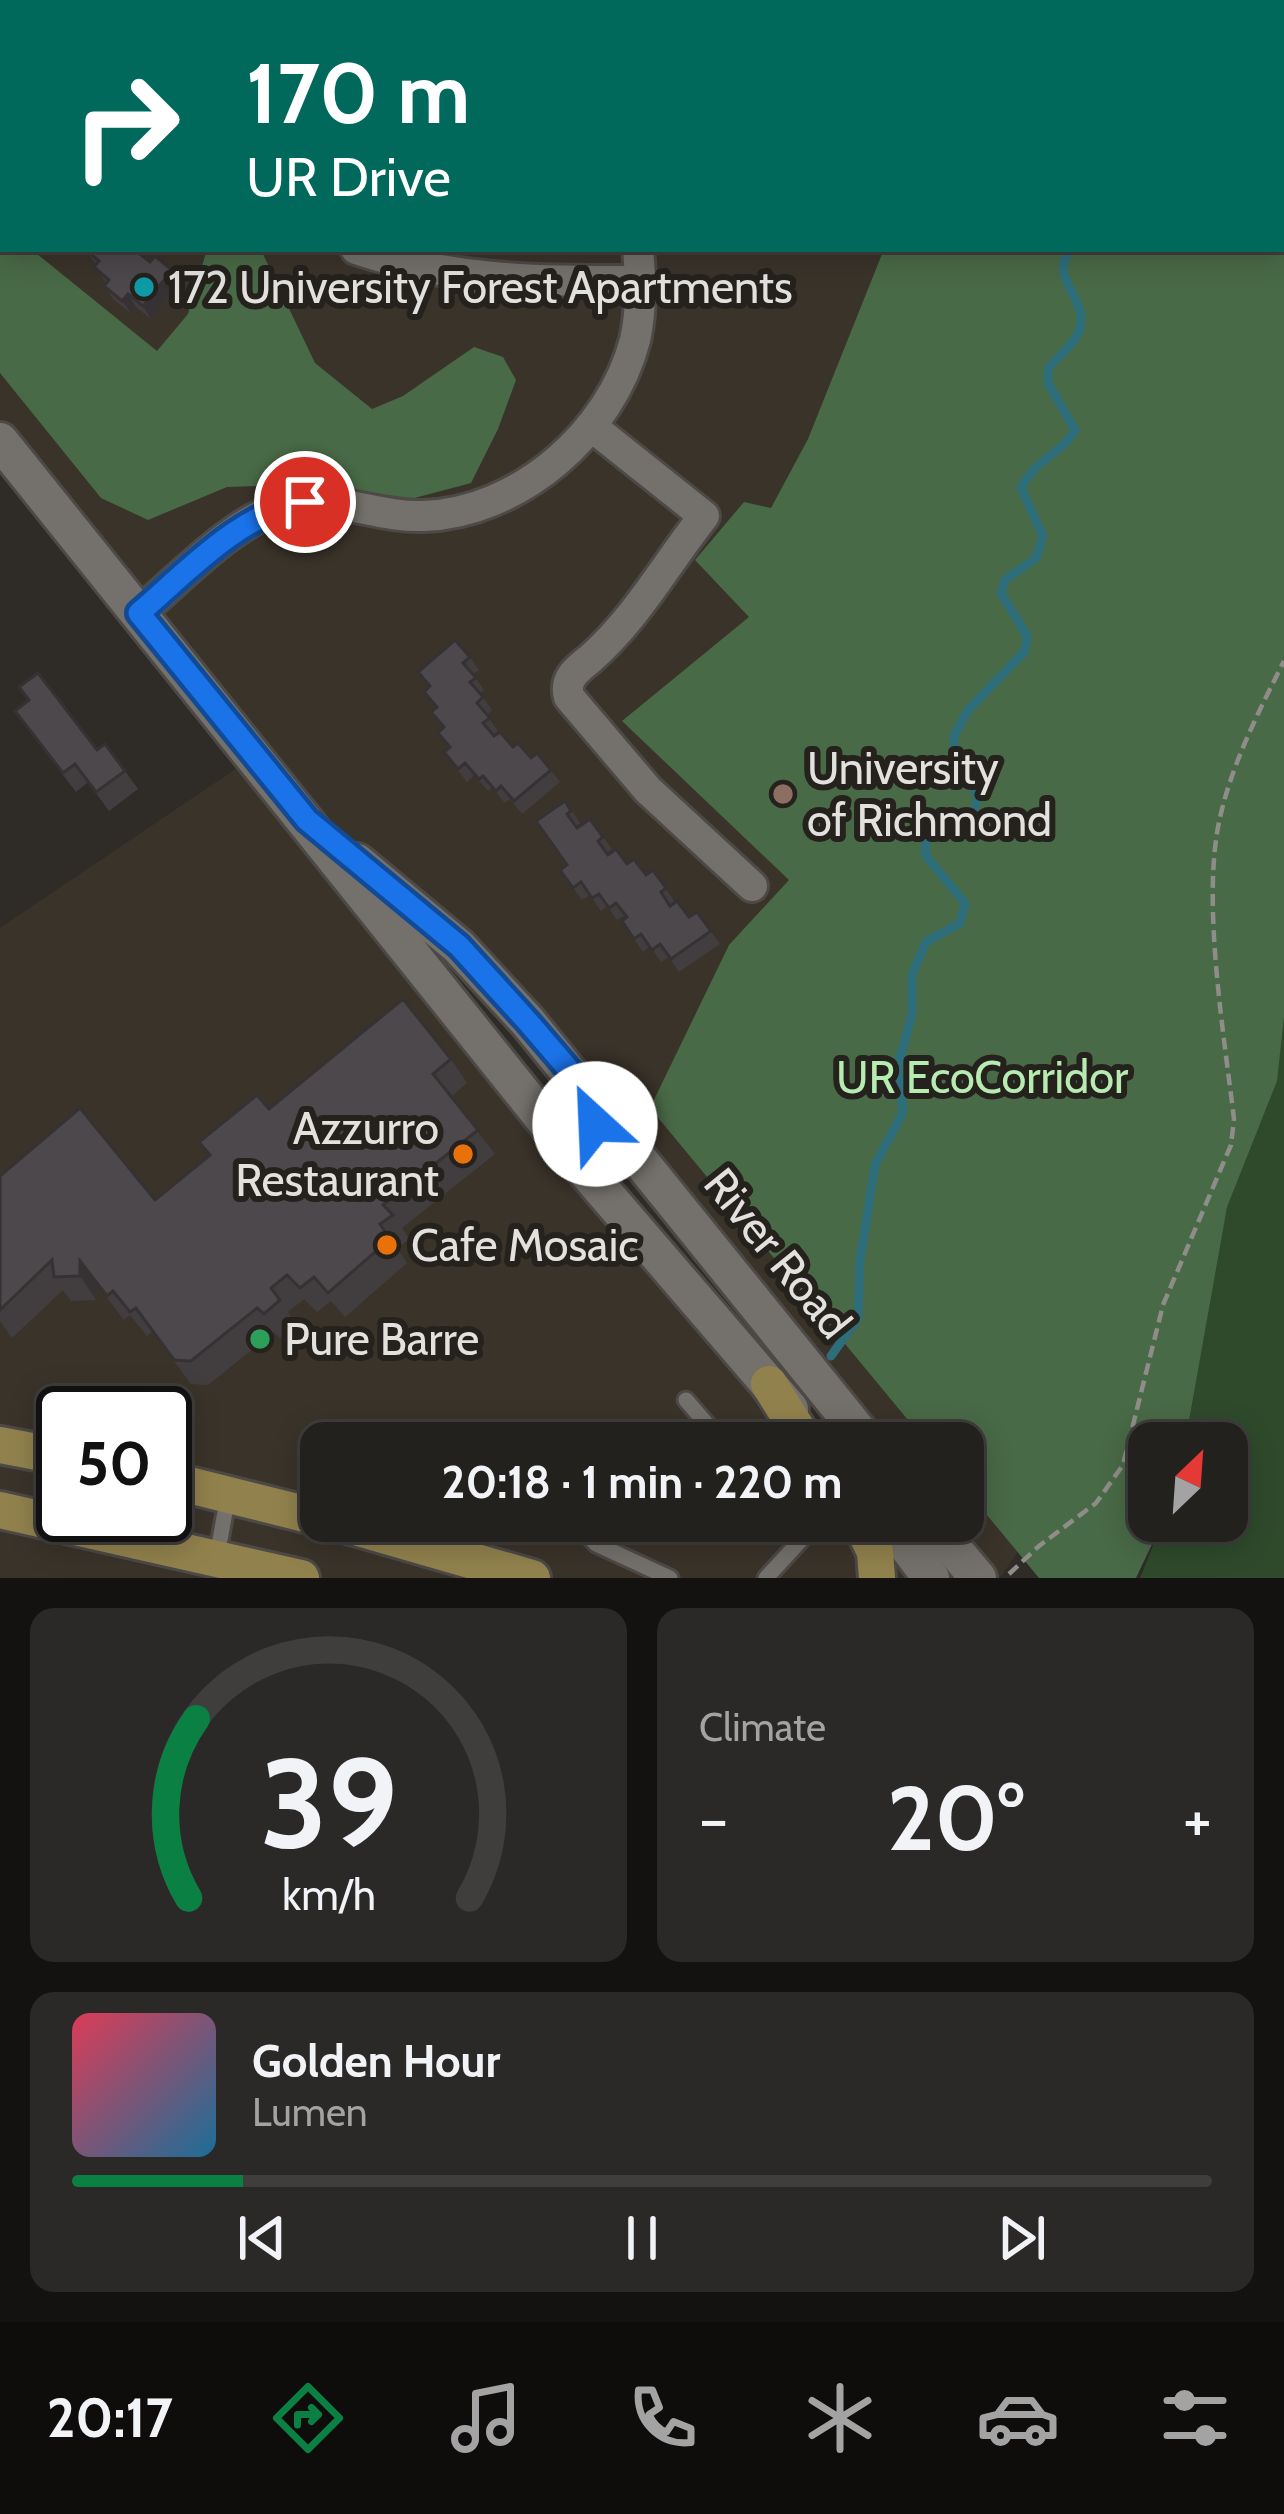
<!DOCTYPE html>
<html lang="en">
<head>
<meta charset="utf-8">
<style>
  body { margin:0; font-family:Cabin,sans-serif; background:#2b2927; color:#f1f3f6; height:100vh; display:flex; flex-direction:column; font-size:45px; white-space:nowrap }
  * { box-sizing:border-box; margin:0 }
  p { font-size:39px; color:#a3a3a4 }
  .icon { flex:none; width:66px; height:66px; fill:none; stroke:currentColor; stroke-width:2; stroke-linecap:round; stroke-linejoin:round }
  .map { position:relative; height:1578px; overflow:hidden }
  .drawer { display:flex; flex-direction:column; gap:30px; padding:30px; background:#131210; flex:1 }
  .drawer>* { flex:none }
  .banner { position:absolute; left:0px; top:0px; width:1284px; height:252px; box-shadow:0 6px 30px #0003,0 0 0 3px #403e3c; background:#00695c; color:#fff; overflow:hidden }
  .needle { width:78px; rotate:25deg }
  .controls { position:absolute; left:1128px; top:1422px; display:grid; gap:24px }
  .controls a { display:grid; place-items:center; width:120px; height:120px; border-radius:24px; background:#23211e; box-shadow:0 6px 30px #0003,0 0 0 3px #403e3c; font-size:60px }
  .speed { position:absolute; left:36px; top:1386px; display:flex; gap:24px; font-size:60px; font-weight:700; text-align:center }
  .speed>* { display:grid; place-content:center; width:156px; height:156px; border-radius:50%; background:#23211e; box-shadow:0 6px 30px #0003,0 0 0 3px #403e3c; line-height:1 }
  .speed .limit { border:6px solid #111; border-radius:18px; background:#fff; color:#111 }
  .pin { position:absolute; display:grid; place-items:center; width:102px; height:102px; color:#fff; margin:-51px; border:6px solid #fff; border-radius:50%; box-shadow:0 3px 12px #0007 }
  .me { position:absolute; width:132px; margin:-66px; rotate:335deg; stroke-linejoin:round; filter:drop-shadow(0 0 9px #0008) }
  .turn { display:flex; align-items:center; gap:42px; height:252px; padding:0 48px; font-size:54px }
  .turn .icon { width:156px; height:156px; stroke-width:2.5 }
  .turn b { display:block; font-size:84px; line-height:102px }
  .big { font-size:90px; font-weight:800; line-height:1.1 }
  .drawer .card { flex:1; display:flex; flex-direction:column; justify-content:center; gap:18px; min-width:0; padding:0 42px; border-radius:24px; background:#2b2927 }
  .drawer .dial { align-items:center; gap:0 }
  .dial svg { height:312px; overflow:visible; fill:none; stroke:#403e3c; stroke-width:7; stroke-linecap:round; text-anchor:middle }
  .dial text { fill:#f1f3f6; stroke:none }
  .song { display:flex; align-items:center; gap:36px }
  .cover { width:144px; height:144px; border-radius:18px; background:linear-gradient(135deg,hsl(350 70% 55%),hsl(200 70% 35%)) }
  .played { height:12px; border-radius:6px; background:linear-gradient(90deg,#0b8043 15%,#403e3c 15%) }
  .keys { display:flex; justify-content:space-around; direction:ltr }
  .heat { display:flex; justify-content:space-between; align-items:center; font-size:66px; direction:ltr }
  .drawer .tiles { flex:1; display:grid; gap:30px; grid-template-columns:1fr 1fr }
  .card:last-child { grid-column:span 2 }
  .trip { position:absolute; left:300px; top:1422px; width:684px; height:120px; border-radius:24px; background:#23211e; box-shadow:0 6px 30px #0003,0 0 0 3px #403e3c; font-weight:800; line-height:120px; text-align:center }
  .tab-bar { display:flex; height:192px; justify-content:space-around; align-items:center; background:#0e0d0c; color:#a3a3a4 }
  .tab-bar .icon { width:84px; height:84px }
  .tab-bar .on { color:#0b8043 }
  .tab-bar b { font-size:54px; color:#f1f3f6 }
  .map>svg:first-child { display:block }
  .built { fill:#3a332a; fill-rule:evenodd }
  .green { fill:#2e4a2b }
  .forest { fill:#496a46 }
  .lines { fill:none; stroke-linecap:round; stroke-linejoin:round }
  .stream { stroke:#2e6e7b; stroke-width:9 }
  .lane-casing { stroke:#4c4946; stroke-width:21 }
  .street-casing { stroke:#4c4946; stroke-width:36 }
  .secondary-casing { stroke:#4c4946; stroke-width:42 }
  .primary-casing { stroke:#4c4946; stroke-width:42 }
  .path { stroke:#8f8d89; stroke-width:4.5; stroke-dasharray:12 6; stroke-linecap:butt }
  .lane { stroke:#74716c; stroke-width:15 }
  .street { stroke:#74716c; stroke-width:30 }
  .secondary { stroke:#74716c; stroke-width:36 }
  .primary { stroke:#91824d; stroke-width:36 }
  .wall { fill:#423e40 }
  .shaded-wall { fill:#363234 }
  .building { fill:#4d484b; stroke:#363234; stroke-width:3 }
  .route-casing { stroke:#114b97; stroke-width:30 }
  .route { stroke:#1a73e8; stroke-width:21 }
  .culture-dot { fill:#0f9aa8; stroke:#25221e; stroke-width:4.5 }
  .education-dot { fill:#8d6e63; stroke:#25221e; stroke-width:4.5 }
  .food-dot { fill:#e8710a; stroke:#25221e; stroke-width:4.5 }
  .leisure-dot { fill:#2e9e5b; stroke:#25221e; stroke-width:4.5 }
  .labels { text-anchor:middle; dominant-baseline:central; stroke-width:12; stroke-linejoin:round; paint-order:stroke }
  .poi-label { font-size:45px; fill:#e3e1de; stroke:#25221e; text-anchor:start }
  .park-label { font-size:45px; fill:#b6ecb1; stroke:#25221e }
  .street-label { font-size:45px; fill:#e3e1de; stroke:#25221e }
</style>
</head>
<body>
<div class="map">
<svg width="1284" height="1578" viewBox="0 0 1284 1578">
  <rect width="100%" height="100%" fill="#2f2c28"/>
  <path class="built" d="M0 0H1284V768L1051 1502 1000 1578H978L930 1521H963V1443H868L588 1092 313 825 820 1443H321V1521H888L931 1578H0V928L255 756 0 441ZM3 3H1281V249H3ZM63 1413H165V1515H63Z"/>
  <path class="green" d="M1284 768V1578H1140L1163 1521H1227V1443H1185Z"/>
  <g class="forest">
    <path d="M992 0H1284V1016L1277 1081 1227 1207 1185 1443H1149V1521H1163L1136 1578H1039L963 1486V1443H927L650 1108 729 945 789 880 622 721 749 617 695 560 744 502 771 508 808 439 884 249H1281V3H991Z"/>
    <path d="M0 224 3 249H31L157 351 188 314 207 249H247L263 254 315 363 372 409 403 396 474 347 503 357 516 380 498 429 471 483 407 500 323 484 227 487 148 520 101 498 0 373Z"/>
  </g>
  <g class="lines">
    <g class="stream">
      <path d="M1156 0 1158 3"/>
      <path d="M831 1356 858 1318 860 1260 875 1165 903 1112 898 1066 912 1014V975L926 942 960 923 965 903 926 856 925 843 942 827 972 816 978 797 954 753V736L968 710 1025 651 1027 636 1001 593 1005 580 1036 558 1043 536 1021 488C1037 457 1060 456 1075 430L1048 383V369C1057 356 1074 346 1079 331 1091 299 1045 276 1072 249"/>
    </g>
    <g class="lane-casing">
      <g id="lane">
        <path d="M686 1400 723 1443"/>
        <path d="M575 1521 596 1544 670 1578"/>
        <path d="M217 1556 228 1496"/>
        <path d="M766 1578 802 1539 788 1521"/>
      </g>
    </g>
    <g class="street-casing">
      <g id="street">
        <path d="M42 0 43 3"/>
        <path d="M440 0 445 3"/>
        <path d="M356 249C456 282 538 281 641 281"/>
        <path d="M591 426 704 516C666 564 636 619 590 659 576 670 564 679 569 697L648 790 752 886"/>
        <path d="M139 613C182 577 231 522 286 505 329 493 379 518 423 516 519 513 611 433 635 340 642 310 641 280 638 249"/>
      </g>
    </g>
    <g class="secondary-casing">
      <g id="secondary">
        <path d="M0 441 578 1162 790 1409"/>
        <path d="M357 862 459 947 528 1022 868 1443"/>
        <path d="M888 1521 931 1578"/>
        <path d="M930 1521 978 1578"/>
      </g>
    </g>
    <g class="primary-casing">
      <g id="primary">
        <path d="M769 1384 806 1443"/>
        <path d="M0 1445 63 1457"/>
        <path d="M165 1479 321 1518"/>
        <path d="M0 1510 301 1578"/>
        <path d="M334 1521 532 1578"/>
        <path d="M860 1521 875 1552 877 1578"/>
      </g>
    </g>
    <g class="path">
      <path d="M0 46 3 44"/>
      <path d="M1009 1574 1039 1546 1096 1503 1123 1465 1163 1305 1231 1145 1234 1119C1224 1035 1204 915 1217 833 1227 773 1257 715 1284 661"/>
    </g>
    <use href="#lane" class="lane"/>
    <use href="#street" class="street"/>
    <use href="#secondary" class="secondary"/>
    <use href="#primary" class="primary"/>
  </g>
  <g class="wall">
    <path d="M3 103V170L2 171 0 169V105Z"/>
    <path d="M84 249H145L150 256 147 260 181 282 151 319 136 307 131 313 113 299 104 286 107 283 94 267 96 264Z"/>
    <path d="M470 657 479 670 473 674 484 690 480 694 492 710 487 715 498 731 493 735 551 770 560 782 522 814 510 799 505 803 492 788 488 791 474 775 467 782 444 752 449 748 438 733 443 728 431 712 436 708 424 692 430 687 418 672Z"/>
    <path d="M28 729 97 750 125 771 138 789 109 811 88 782 76 792Z"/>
    <path d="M565 801 580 823 575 827 577 828 590 819 612 849 607 853 646 875 653 870 674 901 669 905 689 917 697 912 720 944 679 972 669 957 661 962 650 946 643 952 622 921 626 917 625 915 617 920 607 906 601 911 590 895 582 900 560 870 567 865Z"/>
    <path d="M451 1059 467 1083 451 1097 495 1154 402 1228 409 1239 397 1248 407 1263 345 1317 331 1301 317 1312 304 1299 288 1312 296 1324 280 1338 274 1332 208 1385 191 1384 152 1332 147 1336 130 1315 124 1320 97 1285 96 1300 71 1301 63 1290 12 1338 0 1321V1176L155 1200 209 1156 199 1142 269 1109Z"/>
    <path d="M639 1521H674L655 1539Z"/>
  </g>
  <g class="shaded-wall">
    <path d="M137 249H145L150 256 144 264 136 251Z"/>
    <path d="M172 270 181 282 151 319 143 306Z"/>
    <path d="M128 294 136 307 131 313 122 301Z"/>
    <path d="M80 1261 97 1285 96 1300 80 1276Z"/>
  </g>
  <g class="building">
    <path d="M117 0H174L176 3H118Z"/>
    <path d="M3 103V153L0 154V105Z"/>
    <path d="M85 249H137L136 251 150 262 155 256 172 270 143 306 128 294 122 301 104 286 109 280 94 267 99 261Z"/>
    <path d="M455 640 470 657 463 663 476 678 470 682 483 697 477 703 490 718 483 723 494 736 500 732 513 747 518 743 531 758 537 753 551 770 514 801 501 786 496 791 483 776 479 779 465 763 458 769 444 752 450 747 438 733 444 727 431 712 437 707 424 692 430 686 418 672Z"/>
    <path d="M38 673 97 750 105 744 125 771 96 792 75 764 63 773 15 711 29 700 19 687Z"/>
    <path d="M565 801 571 811 567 814 577 828 590 819 603 837 598 841 608 855 616 849 627 864 634 859 646 875 653 870 666 888 661 892 670 906 677 901 689 917 697 912 711 931 671 959 660 944 652 950 641 934 634 939 622 921 627 917 616 903 609 908 599 894 592 898 581 882 573 888 560 870 567 865 536 821Z"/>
    <path d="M403 999 451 1059 433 1074 478 1130 383 1205 393 1215 380 1224 390 1239 328 1293 314 1277 300 1288 287 1275 271 1288 280 1300 264 1314 257 1308 191 1361 174 1360 136 1308 130 1312 113 1291 107 1296 80 1261V1276L54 1277 52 1260 0 1310V1176L80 1108 155 1200 210 1155 199 1142 257 1095 269 1109Z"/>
    <path d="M703 1436 709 1443H693Z"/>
  </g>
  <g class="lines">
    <g class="route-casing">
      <path id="route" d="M305 502C240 513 187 572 139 613L307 820 459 946 528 1022 588 1092 595 1124"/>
    </g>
    <use href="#route" class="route"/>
  </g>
  <circle class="culture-dot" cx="144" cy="287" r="12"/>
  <circle class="education-dot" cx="783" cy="794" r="12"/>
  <g class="food-dot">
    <circle cx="463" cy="1154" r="12"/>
    <circle cx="387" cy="1245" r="12"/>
  </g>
  <circle class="leisure-dot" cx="260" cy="1339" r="12"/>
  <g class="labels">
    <g class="poi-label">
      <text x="168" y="287">172 University Forest Apartments</text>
      <text x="807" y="768">University<tspan x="807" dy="52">of Richmond</tspan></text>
      <text x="439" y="1128" text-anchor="end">Azzurro<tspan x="439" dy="52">Restaurant</tspan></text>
      <text x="411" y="1245">Cafe Mosaic</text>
      <text x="284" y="1339">Pure Barre</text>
    </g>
    <g class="park-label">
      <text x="982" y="1077">UR EcoCorridor</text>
    </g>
    <g class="street-label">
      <text transform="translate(778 1253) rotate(51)">River Road</text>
    </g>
  </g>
</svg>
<div class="controls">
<a><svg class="needle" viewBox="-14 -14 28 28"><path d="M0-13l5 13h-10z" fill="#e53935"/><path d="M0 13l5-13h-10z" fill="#a3a3a4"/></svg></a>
</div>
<div class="speed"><div class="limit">50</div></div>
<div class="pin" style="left:305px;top:502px;background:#d93025"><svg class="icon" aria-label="arrive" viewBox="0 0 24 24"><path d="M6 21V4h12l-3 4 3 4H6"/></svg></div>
<svg class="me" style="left:595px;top:1124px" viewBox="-20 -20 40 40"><circle r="19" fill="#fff"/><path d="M0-13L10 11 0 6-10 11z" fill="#1a73e8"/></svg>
<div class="trip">20:18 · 1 min · 220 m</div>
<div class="banner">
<div class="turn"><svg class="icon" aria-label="right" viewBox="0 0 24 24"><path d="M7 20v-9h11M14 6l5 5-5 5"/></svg><div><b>170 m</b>UR Drive</div></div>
</div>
</div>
<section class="drawer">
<div class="tiles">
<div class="card dial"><svg viewBox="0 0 100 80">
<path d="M14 69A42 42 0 1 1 86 69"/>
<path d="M14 69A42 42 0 0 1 16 23" stroke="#0b8043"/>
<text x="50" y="56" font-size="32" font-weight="700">39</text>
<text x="50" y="72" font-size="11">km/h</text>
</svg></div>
<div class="card"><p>Climate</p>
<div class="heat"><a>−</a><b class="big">20°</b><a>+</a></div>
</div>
<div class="card">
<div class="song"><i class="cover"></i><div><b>Golden Hour</b><p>Lumen</p></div></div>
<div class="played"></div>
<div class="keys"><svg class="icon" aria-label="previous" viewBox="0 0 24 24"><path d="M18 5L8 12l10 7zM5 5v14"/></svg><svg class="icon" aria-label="pause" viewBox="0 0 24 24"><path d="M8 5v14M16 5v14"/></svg><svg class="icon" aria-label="next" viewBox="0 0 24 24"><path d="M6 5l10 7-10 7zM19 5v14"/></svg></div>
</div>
</div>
</section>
<nav class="tab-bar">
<b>20:17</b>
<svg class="icon on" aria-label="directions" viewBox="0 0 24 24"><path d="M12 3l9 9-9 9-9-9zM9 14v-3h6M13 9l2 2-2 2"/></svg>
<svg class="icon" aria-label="music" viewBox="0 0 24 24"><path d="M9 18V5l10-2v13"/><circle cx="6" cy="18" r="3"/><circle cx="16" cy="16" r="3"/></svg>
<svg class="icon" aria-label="phone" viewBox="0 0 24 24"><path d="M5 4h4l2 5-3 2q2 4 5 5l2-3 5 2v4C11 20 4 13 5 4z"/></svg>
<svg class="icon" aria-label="climate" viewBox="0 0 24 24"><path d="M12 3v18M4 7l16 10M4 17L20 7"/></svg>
<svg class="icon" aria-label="car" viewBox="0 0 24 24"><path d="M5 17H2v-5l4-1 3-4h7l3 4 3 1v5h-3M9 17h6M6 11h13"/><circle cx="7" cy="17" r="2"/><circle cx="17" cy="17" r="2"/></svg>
<svg class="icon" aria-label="filters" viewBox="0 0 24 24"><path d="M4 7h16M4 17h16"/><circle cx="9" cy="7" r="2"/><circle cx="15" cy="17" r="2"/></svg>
</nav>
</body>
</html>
